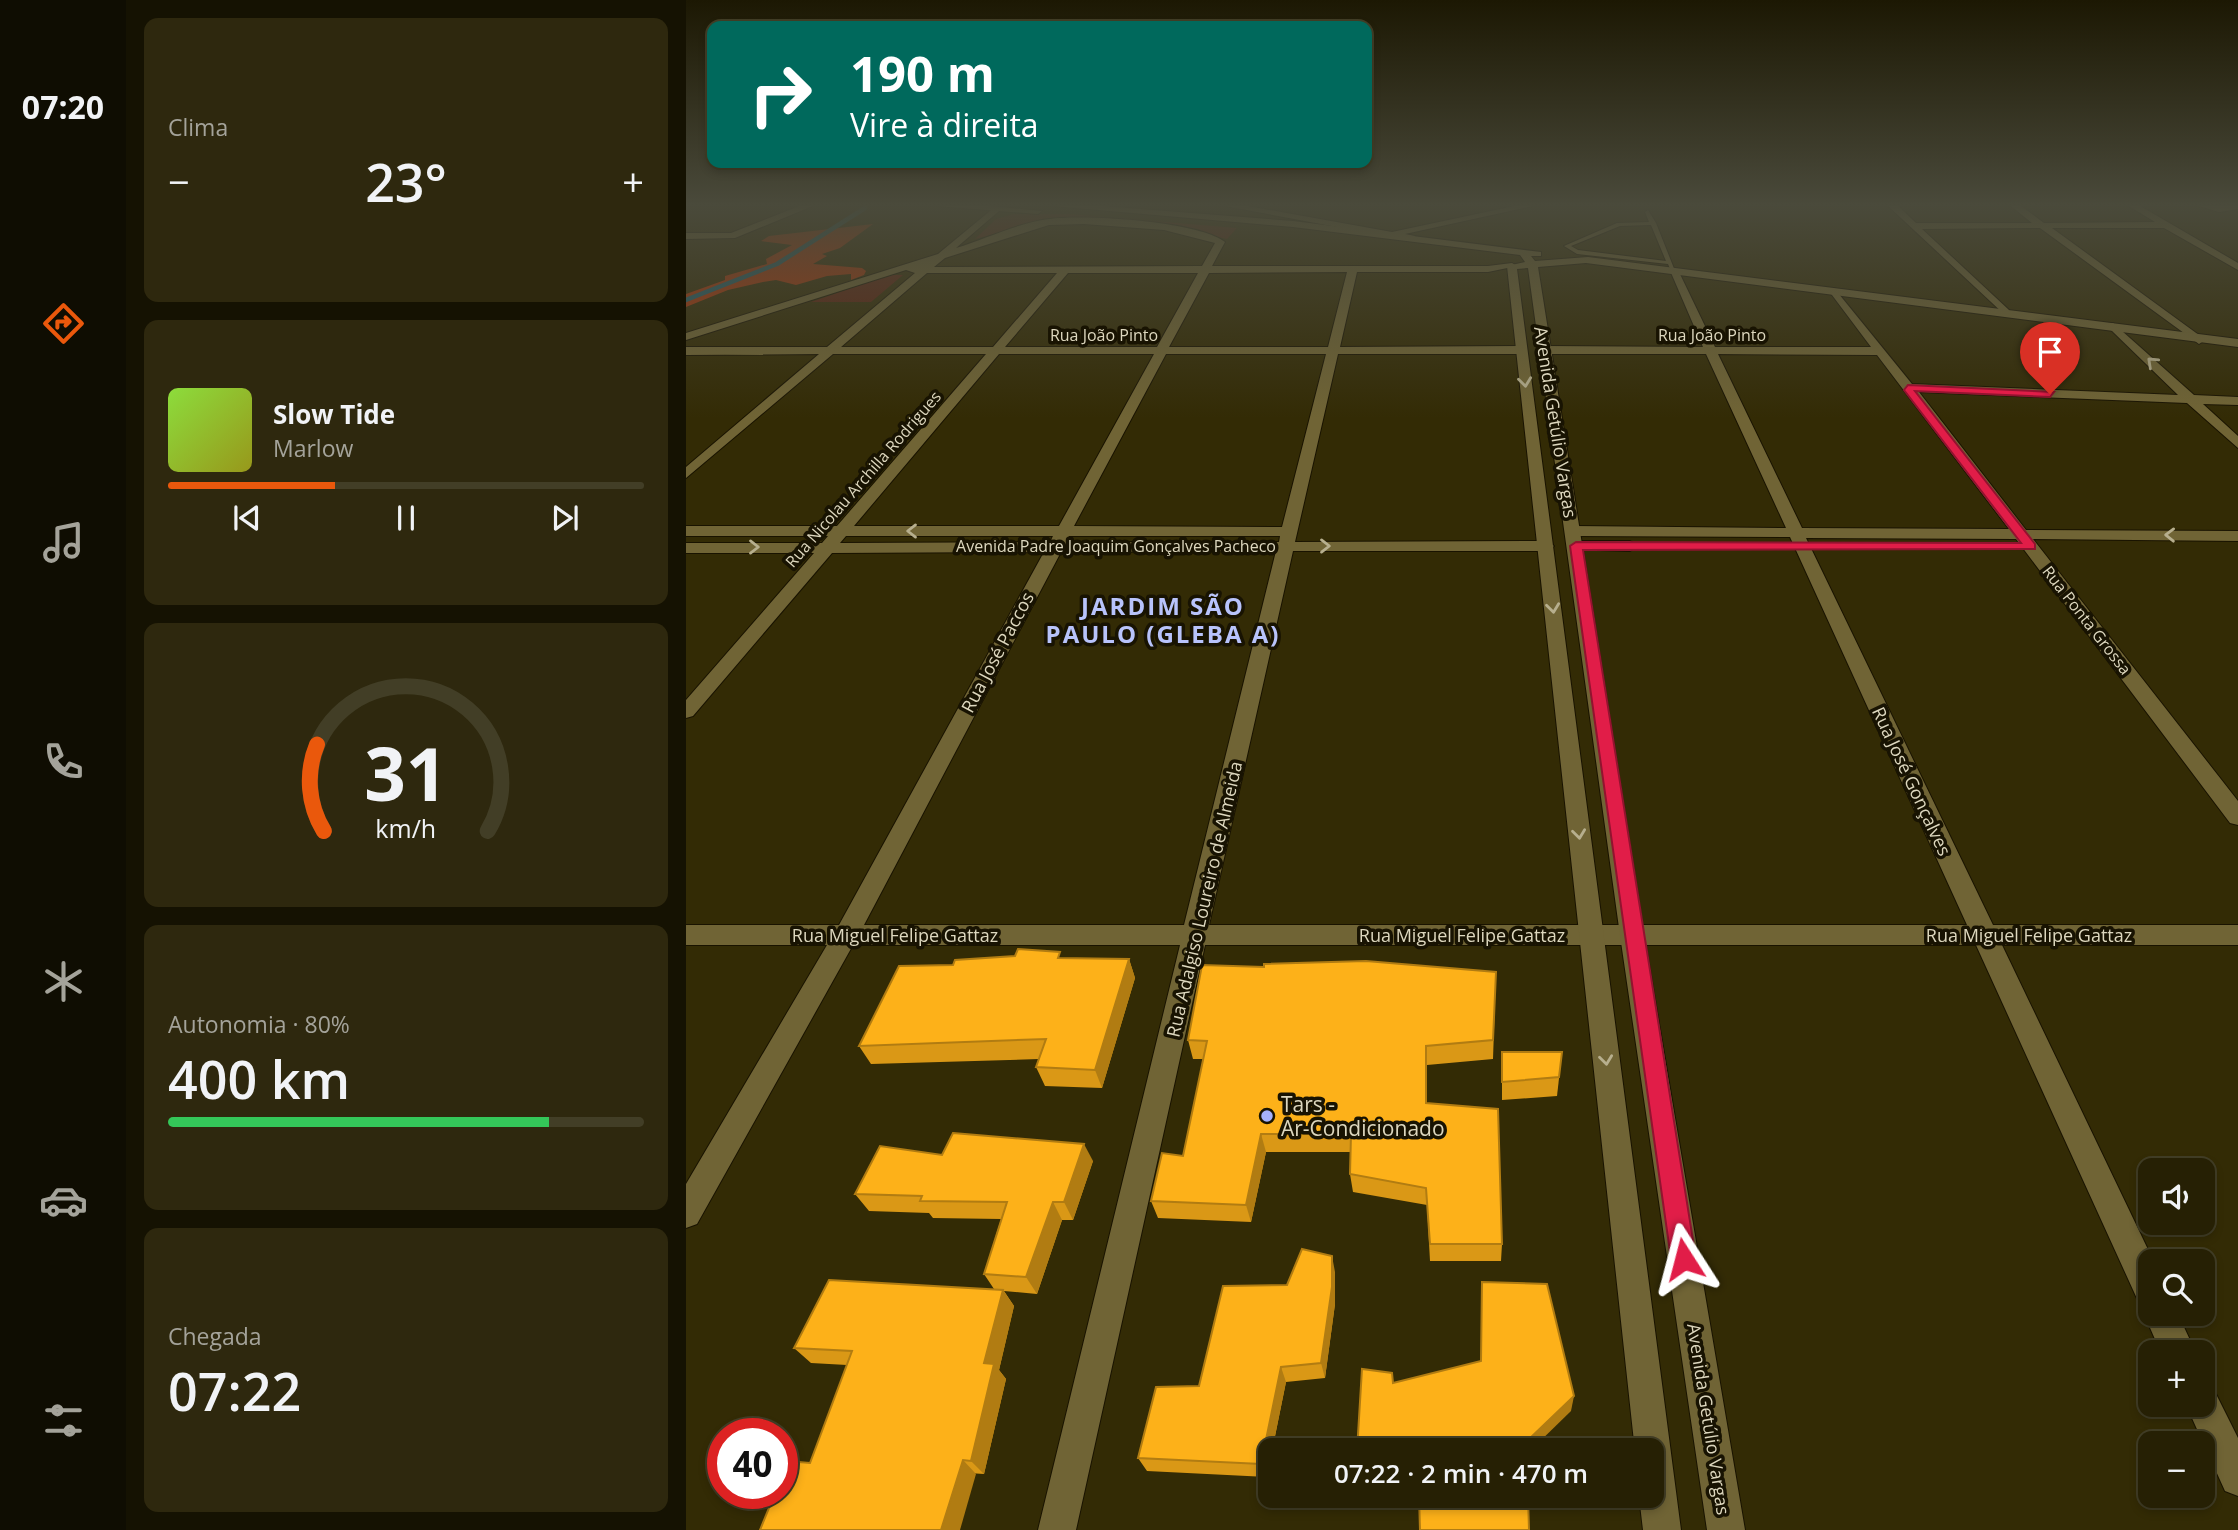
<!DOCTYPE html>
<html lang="pt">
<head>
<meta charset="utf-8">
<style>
  body { margin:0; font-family:"Open Sans",sans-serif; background:#2e280e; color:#f1f3f6; height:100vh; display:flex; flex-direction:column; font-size:26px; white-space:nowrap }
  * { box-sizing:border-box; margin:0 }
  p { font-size:23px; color:#a4a39a }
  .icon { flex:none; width:38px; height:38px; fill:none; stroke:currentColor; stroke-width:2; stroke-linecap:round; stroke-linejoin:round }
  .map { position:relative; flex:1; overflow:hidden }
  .panel { display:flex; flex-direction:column; gap:18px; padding:18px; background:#151202; width:560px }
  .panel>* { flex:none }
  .hud { position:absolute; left:21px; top:21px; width:665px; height:147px; border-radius:14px; box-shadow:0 4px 10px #0003,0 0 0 2px #423e26; background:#00695c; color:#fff; overflow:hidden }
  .controls { position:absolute; left:1452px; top:1158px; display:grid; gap:14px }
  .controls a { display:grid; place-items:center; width:77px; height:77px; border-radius:14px; background:#262004; box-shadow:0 4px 10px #0003,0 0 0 2px #423e26; font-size:35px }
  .speed { position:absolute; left:21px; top:1418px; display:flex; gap:14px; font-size:35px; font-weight:700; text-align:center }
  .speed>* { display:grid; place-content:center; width:91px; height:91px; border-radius:50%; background:#262004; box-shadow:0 4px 10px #0003,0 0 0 2px #423e26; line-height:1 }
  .speed .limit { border:10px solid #d22; background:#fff; color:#111 }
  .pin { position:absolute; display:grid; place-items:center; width:60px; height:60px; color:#fff; margin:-72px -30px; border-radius:50% 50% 50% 0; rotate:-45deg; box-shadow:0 0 7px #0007 }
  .pin .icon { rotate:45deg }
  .me { position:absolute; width:77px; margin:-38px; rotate:351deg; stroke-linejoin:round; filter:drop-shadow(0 0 5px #0008) }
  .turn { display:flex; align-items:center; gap:24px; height:147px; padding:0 28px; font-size:32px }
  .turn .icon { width:91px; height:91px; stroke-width:2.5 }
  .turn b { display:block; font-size:49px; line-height:60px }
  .big { font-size:52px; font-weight:600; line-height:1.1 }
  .panel .card { flex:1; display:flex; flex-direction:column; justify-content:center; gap:10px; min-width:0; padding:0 24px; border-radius:14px; background:#2e280e }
  .panel .dial { align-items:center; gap:0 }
  .dial svg { height:182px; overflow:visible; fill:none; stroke:#423e26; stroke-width:7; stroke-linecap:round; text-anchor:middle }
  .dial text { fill:#f1f3f6; stroke:none }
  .song { display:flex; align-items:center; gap:21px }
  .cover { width:84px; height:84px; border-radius:10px; background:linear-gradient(135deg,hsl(90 70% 55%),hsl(60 70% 35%)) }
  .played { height:7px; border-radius:4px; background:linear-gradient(90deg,#ea580c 35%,#423e26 35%) }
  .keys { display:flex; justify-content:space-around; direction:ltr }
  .heat { display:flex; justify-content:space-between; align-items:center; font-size:38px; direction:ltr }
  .charge { height:10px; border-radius:5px; background:linear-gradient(90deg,#34c759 80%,#423e26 0) }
  .trip { position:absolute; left:572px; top:1438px; width:406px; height:70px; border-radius:14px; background:#262004; box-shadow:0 4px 10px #0003,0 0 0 2px #423e26; font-weight:600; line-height:70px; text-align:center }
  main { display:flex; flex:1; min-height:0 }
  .menu { display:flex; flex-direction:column; width:126px; justify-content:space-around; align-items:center; background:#0f0d02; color:#a4a39a }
  .menu .icon { width:49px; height:49px }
  .menu .current { color:#ea580c }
  .menu b { font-size:32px; color:#f1f3f6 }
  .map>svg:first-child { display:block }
  .green { fill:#5d200f }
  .forest { fill:#ae3308 }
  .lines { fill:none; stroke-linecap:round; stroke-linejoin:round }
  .stream { stroke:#205f6d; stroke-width:4.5 }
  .lane-casing { stroke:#191300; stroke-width:2 }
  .street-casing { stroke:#191300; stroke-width:2 }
  .secondary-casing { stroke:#191300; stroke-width:2 }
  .lane { fill:#706435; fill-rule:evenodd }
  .street { fill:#706435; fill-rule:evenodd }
  .secondary { fill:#706435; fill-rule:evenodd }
  .wall { fill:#da9816 }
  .shaded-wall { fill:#b17c12 }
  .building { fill:#fdb119; stroke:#b17c12; stroke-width:2 }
  .oneway { stroke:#b7af8e }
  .route { fill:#e11d48; stroke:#92132f; stroke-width:2 }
  .poi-dot { fill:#a5b1fc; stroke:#181302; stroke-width:2.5 }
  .labels { text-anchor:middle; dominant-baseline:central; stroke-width:7; stroke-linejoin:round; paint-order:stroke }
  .far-street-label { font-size:16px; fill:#ddd7be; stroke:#181302 }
  .street-label { font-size:18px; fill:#ddd7be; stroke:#181302 }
  .near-poi-label { font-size:21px; fill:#ddd7be; stroke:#181302; text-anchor:start }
  .district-label { font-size:24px; font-weight:bold; letter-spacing:2px; fill:#b8c3fb; stroke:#181302 }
</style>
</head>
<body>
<main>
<nav class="menu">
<b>07:20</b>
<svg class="icon current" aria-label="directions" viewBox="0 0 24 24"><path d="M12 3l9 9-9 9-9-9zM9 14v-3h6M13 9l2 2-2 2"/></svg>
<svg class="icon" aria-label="music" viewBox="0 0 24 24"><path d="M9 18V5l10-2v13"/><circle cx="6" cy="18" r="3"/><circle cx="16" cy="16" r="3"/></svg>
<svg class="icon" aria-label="phone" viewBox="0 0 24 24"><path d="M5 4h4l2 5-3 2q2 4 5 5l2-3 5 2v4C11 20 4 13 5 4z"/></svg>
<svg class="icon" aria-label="climate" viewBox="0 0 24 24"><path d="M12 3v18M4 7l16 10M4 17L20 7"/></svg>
<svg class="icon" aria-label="car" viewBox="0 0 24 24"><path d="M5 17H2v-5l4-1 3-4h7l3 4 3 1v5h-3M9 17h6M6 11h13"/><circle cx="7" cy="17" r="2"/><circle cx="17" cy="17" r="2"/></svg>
<svg class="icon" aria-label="filters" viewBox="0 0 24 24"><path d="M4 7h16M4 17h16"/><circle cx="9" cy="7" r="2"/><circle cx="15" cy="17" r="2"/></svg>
</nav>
<section class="panel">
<div class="card"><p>Clima</p>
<div class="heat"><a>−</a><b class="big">23°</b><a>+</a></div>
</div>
<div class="card">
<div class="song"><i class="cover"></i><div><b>Slow Tide</b><p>Marlow</p></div></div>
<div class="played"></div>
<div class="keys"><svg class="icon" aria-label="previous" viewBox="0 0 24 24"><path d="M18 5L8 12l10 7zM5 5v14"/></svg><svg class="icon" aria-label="pause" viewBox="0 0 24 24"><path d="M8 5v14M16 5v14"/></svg><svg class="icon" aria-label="next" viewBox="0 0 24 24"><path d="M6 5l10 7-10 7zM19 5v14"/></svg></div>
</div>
<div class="card dial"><svg viewBox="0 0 100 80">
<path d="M14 69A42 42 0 1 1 86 69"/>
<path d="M14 69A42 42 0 0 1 11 31" stroke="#ea580c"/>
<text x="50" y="56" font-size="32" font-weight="700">31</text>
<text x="50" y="72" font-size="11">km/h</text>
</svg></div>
<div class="card"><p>Autonomia · 80%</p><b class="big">400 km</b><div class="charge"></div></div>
<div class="card"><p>Chegada</p><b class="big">07:22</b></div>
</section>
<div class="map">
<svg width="1552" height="1530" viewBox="0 0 1552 1530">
  <rect width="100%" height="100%" fill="#332b05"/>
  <g class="green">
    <path d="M328 214H383L551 228 541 239 489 228 375 217 289 239 310 219Z"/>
    <path d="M203 275H217L185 302H125Z"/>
  </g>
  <path class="forest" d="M187 224 154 248 136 254 141 256 127 264 176 268 180 271 178 275 165 280V274L141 276 110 285 90 280 77 282 42 290 0 307V294L39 280V276L81 264 80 259 106 245 75 241 83 236Z"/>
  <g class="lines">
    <path class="stream" d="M0 300 91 264 179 208"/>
    <g class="lane-casing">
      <path id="lane" d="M962 210 970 223 989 271H985L982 264 891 254 878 246 931 223 963 222 959 212ZM965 225 980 261 892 250 885 246 934 226Z"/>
    </g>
    <g class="street-casing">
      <g id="street">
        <path d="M121 203H134L49 238 0 239V233H45Z"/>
        <path d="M523 203H545L706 232 842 203H861L719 234 729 236 726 241Z"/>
        <path d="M1199 203H1209L1230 223H1346L1321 203H1331L1358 223 1469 222 1438 203H1449L1552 263V270L1478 228H1366L1517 338 1519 340 1513 344 1354 228 1236 229 1323 310V314L1319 315Z"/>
        <path d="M1503 203 1533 206 1552 203V209L1533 212Z"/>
        <path d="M310 206 313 211 270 248C300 239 332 223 363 219 398 214 512 221 539 242L526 266H802L826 263 831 266 802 272H671L654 347 835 346 841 350 835 354H652L609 542 860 541 868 546 860 551H607L523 925H1281L1104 537 887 536 879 531 887 526 1100 528 1020 354H858L852 350 858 346 1017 347 983 268 992 270 1029 347H1185L1143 291 1148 288 1226 384 1492 395 1423 328V324L1427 323 1508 395 1552 397V405L1517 404 1552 436V448L1501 403 1233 392 1340 530 1552 531V541L1347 539 1552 801V825L1544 823 1330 539 1120 538 1307 925H1552V945H1316L1468 1262H1465V1314H1492L1510 1353H1475L1458 1314 1462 1306 1453 1303 1290 945H519L390 1530H352L494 945H167L11 1224 0 1228V1184L141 945H0V925H153L358 552 146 553 7 716 0 718V700L128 553H0V543H136L142 536H0V526H151L300 354H147L0 478V467L133 354 0 355V347H141L229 273 220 270 0 340V333L252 254ZM398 224 478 230 529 243 516 266 248 267 259 258 363 225ZM661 272 642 347H483L523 273ZM241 273H371L307 347H155ZM382 273H512L471 347H319ZM313 354H468L373 526H168ZM480 354H640L596 527 388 526ZM1032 354 1191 355 1323 529 1116 528ZM160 536H367L364 542 154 543ZM383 536H594L593 542H380ZM590 551 498 925H178L375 552Z"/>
        <path d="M890 541H944L952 546 944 551 884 549 882 546Z"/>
        <path d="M1517 1387 1529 1392 1552 1438V1496L1539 1491 1500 1405H1517Z"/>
      </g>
    </g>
    <g class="secondary-casing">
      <g id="secondary">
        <path d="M214 203H270L356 211 352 214Z"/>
        <path d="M333 203H377L607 221 855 252V256H845L849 261 902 257 1552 339V347L900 263 852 267 958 935 1059 1530H1021L934 935 842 268 831 269 995 1530H957L953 1496H966V1451H949L821 266 839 262 834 255 607 227Z"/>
      </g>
    </g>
    <use href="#lane" class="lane"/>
    <use href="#street" class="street"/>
    <use href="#secondary" class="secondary"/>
  </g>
  <g class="wall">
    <path d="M376 958 443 959 449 978 416 1088 359 1086 350 1067 353 1059 185 1064 173 1046 267 965Z"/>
    <path d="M578 967 810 972 807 1059 741 1065V1103L816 1244 815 1261H744L741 1205 667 1192 664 1174 665 1152H580L565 1222 472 1218 465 1201 497 1156 517 1059H507L502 1040Z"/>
    <path d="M816 1052H876L871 1096 816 1100Z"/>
    <path d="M256 1155 407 1161 387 1220H376L351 1294 318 1291 328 1306 313 1370 320 1379 298 1474 124 1463 161 1365 125 1363 108 1348 308 1289 298 1274 315 1219 247 1218 243 1213 183 1211 169 1194Z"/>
    <path d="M649 1272V1304L639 1378 600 1382 586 1451H584L581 1477 461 1471 452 1458 513 1386 601 1285Z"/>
  </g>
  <g class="shaded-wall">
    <path d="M443 959 449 978 416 1088 409 1070Z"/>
    <path d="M740 1046 741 1065 740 1122Z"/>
    <path d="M575 1134 580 1152 565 1222 560 1205Z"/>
    <path d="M398 1144 407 1161 387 1220 378 1202Z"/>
    <path d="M367 1202 376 1220 351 1294 340 1277Z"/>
    <path d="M646 1256 649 1272V1304L639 1378 635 1363Z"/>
    <path d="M317 1290 328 1306 313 1370 320 1379 298 1474 285 1461 298 1363Z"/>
    <path d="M595 1367 600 1382 586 1451H584V1459L581 1477 575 1464Z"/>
    <path d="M888 1396 885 1411 844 1451H838L839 1443Z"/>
    <path d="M277 1460 290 1474 274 1530H255Z"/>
  </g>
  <g class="building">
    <path d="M332 949 374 952 372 958 443 959 409 1070 350 1067 360 1039 173 1046 213 966 267 965 269 960 329 956Z"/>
    <path d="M680 961 810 972 807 1040 740 1046V1103L812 1109 816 1244H744L740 1188 664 1174 665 1134H575L560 1205 465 1201 476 1153 497 1156 521 1041 502 1040 516 965 578 967V964Z"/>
    <path d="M816 1052H876L873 1077 816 1082Z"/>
    <path d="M267 1133 398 1144 378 1202H367L340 1277 298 1274 321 1202 234 1201 236 1196 169 1194 194 1146 256 1155Z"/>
    <path d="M616 1249 646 1256V1287L635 1363 595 1367 575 1464 452 1458 470 1387 513 1386 537 1286 601 1285Z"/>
    <path d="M143 1280 317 1290 298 1363 308 1364 285 1461 277 1460 255 1530H74L89 1493H96V1474L101 1461 124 1463 166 1351 108 1348Z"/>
    <path d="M796 1282 861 1284 888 1396 839 1443V1451H733L732 1449 728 1451H671L676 1369 706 1373 707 1383 795 1361Z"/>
    <path d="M733 1496H842L843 1530H734Z"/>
  </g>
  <defs><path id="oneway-chevron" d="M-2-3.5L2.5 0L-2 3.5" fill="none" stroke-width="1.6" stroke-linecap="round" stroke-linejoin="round" transform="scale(1.75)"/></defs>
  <g class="oneway">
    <use href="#oneway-chevron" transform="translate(1466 362) rotate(-137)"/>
    <use href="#oneway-chevron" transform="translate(839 382) rotate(83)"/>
    <use href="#oneway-chevron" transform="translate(226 531) rotate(180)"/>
    <use href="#oneway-chevron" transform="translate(1484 535) rotate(-179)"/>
    <use href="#oneway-chevron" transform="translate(639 546)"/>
    <use href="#oneway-chevron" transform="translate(68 547)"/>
    <use href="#oneway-chevron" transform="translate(867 608) rotate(83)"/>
    <use href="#oneway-chevron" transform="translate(893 834) rotate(83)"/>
    <use href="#oneway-chevron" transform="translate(920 1060) rotate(83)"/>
  </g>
  <linearGradient id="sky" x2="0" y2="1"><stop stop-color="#1c1803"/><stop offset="0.49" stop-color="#4a4a3b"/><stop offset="1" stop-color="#4a4a3b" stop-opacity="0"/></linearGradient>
  <rect width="1552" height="418" fill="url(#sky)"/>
  <path class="route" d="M1222 385 1368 392 1364 397 1229 391 1349 544V549L897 550 1010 1259 1006 1268 998 1272 989 1268 985 1259 884 546 890 542 1335 543 1218 390Z"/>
  <circle class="poi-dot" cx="581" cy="1116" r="7"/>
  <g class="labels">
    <g class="far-street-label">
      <text x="418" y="335">Rua João Pinto</text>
      <text x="1026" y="335">Rua João Pinto</text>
      <text transform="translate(177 479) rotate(-49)">Rua Nicolau Archilla Rodrigues</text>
      <text x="430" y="546">Avenida Padre Joaquim Gonçalves Pacheco</text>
      <text transform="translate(1401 620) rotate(52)">Rua Ponta Grossa</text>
    </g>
    <g class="street-label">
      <text transform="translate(870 422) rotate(81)">Avenida Getúlio Vargas</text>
      <text transform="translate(311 652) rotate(-62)">Rua José Paccos</text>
      <text transform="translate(1226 781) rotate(65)">Rua José Gonçalves</text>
      <text transform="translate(518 899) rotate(-77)">Rua Adalgiso Loureiro de Almeida</text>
      <text x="209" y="935">Rua Miguel Felipe Gattaz</text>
      <text x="776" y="935">Rua Miguel Felipe Gattaz</text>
      <text x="1343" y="935">Rua Miguel Felipe Gattaz</text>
      <text transform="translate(1023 1419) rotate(81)">Avenida Getúlio Vargas</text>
    </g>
    <g class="near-poi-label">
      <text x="595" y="1104">Tars -<tspan x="595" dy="24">Ar-Condicionado</tspan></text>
    </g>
    <g class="district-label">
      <text x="477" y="605">JARDIM SÃO<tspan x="477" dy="28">PAULO (GLEBA A)</tspan></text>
    </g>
  </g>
</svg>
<div class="controls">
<a><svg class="icon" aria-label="sound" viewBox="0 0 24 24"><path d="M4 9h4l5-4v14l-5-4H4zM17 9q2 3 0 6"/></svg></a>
<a><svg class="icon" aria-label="search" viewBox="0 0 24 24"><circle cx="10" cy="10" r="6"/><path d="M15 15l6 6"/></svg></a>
<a>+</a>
<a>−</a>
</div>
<div class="speed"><div class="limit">40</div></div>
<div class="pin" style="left:1364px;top:394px;background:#d93025"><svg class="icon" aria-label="arrive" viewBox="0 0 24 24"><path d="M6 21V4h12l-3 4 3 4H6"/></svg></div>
<svg class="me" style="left:998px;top:1259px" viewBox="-20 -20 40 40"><path d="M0-17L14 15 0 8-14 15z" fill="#e11d48" stroke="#fff" stroke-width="4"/></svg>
<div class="trip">07:22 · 2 min · 470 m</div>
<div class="hud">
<div class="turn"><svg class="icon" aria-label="right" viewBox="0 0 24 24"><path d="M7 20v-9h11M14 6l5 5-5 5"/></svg><div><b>190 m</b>Vire à direita</div></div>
</div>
</div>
</main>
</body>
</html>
